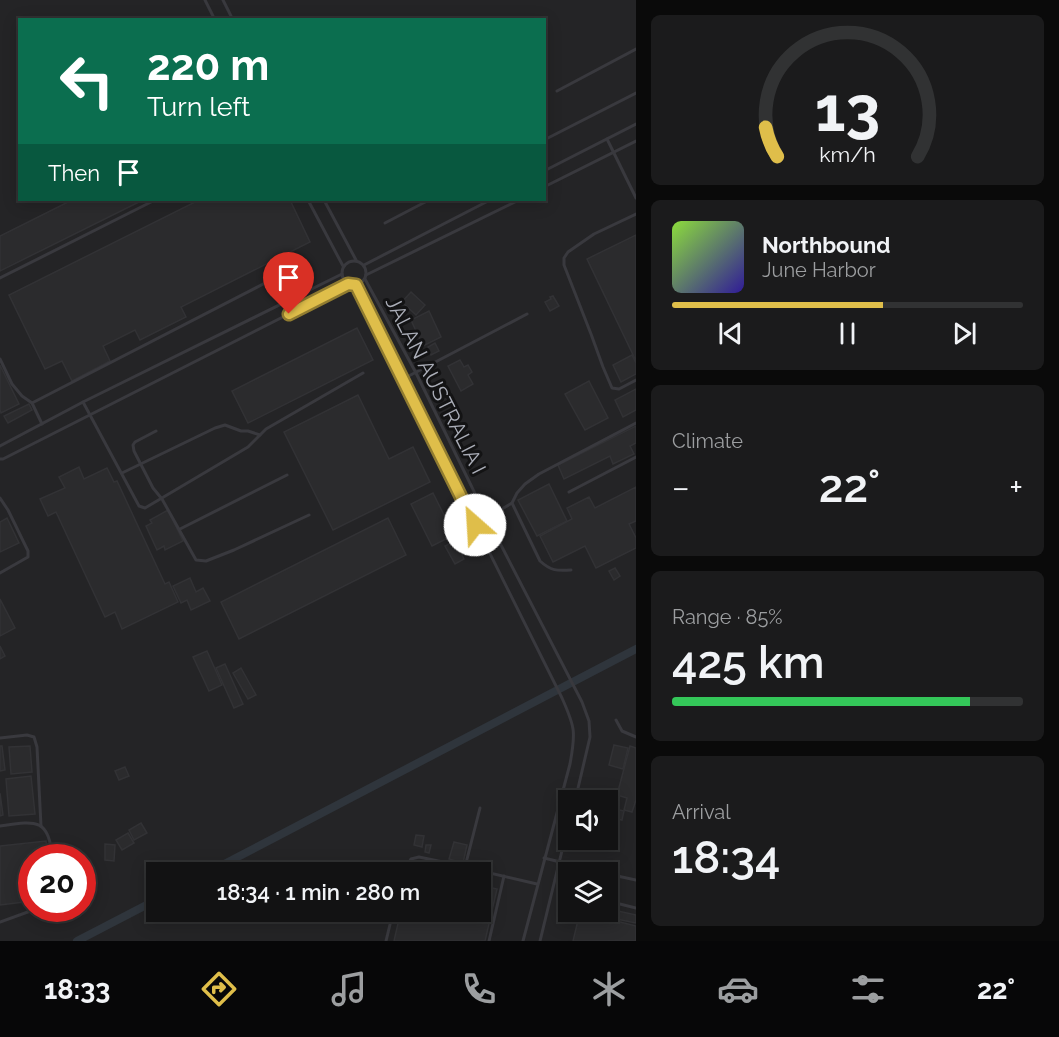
<!DOCTYPE html>
<html lang="en">
<head>
<meta charset="utf-8">
<style>
  body { margin:0; font-family:Raleway,sans-serif; background:#1b1b1c; color:#f1f3f6; height:100vh; display:flex; flex-direction:column; font-size:22px; white-space:nowrap }
  * { box-sizing:border-box; margin:0 }
  p { font-size:20px; color:#9c9ea0 }
  .icon { flex:none; width:33px; height:33px; fill:none; stroke:currentColor; stroke-width:2; stroke-linecap:round; stroke-linejoin:round }
  .map { position:relative; flex:1; overflow:hidden }
  .sheet { display:flex; flex-direction:column; gap:15px; padding:15px; background:#0a0a0a; width:423px }
  .sheet>* { flex:none }
  .top-card { position:absolute; left:18px; top:18px; width:528px; height:183px; border-radius:0px; box-shadow:0 3px 15px #0003,0 0 0 2px #313233; background:#0b6e4f; color:#fff; overflow:hidden }
  .controls { position:absolute; left:558px; top:790px; display:grid; gap:12px }
  .controls a { display:grid; place-items:center; width:60px; height:60px; border-radius:0px; background:#121213; box-shadow:0 3px 15px #0003,0 0 0 2px #313233; font-size:30px }
  .speed { position:absolute; left:18px; top:844px; display:flex; gap:12px; font-size:30px; font-weight:700; text-align:center }
  .speed>* { display:grid; place-content:center; width:78px; height:78px; border-radius:50%; background:#121213; box-shadow:0 3px 15px #0003,0 0 0 2px #313233; line-height:1 }
  .speed .limit { border:9px solid #d22; background:#fff; color:#111 }
  .pin { position:absolute; display:grid; place-items:center; width:51px; height:51px; color:#fff; margin:-62px -26px; border-radius:50% 50% 50% 0; rotate:-45deg; box-shadow:0 0 6px #0007 }
  .pin .icon { rotate:45deg }
  .me { position:absolute; width:66px; margin:-33px; rotate:334deg; stroke-linejoin:round; filter:drop-shadow(0 0 4px #0008) }
  .turn { display:flex; align-items:center; gap:21px; height:126px; padding:0 30px; font-size:27px }
  .turn .icon { width:78px; height:78px; stroke-width:2.5 }
  .turn b { display:block; font-size:42px; line-height:51px }
  .then { display:flex; align-items:center; height:57px; padding:0 30px; background:#0003; gap:12px; font-size:22px }
  .big { font-size:45px; font-weight:600; line-height:1.1 }
  .sheet .tile { flex:1; display:flex; flex-direction:column; justify-content:center; gap:9px; min-width:0; padding:0 21px; border-radius:9px; background:#1b1b1c }
  .sheet .dial { align-items:center; gap:0 }
  .dial svg { height:156px; overflow:visible; fill:none; stroke:#313233; stroke-width:7; stroke-linecap:round; text-anchor:middle }
  .dial text { fill:#f1f3f6; stroke:none }
  .song { display:flex; align-items:center; gap:18px }
  .cover { width:72px; height:72px; border-radius:9px; background:linear-gradient(135deg,hsl(90 70% 55%),hsl(250 70% 35%)) }
  .played { height:6px; border-radius:3px; background:linear-gradient(90deg,#dfbe4a 60%,#313233 60%) }
  .keys { display:flex; justify-content:space-around; direction:ltr }
  .heat { display:flex; justify-content:space-between; align-items:center; font-size:33px; direction:ltr }
  .charge { height:9px; border-radius:4px; background:linear-gradient(90deg,#34c759 85%,#313233 0) }
  .trip { position:absolute; left:146px; top:862px; width:345px; height:60px; border-radius:0px; background:#121213; box-shadow:0 3px 15px #0003,0 0 0 2px #313233; font-weight:600; line-height:60px; text-align:center }
  .menu { display:flex; height:96px; justify-content:space-around; align-items:center; background:#070708; color:#9c9ea0 }
  .menu .icon { width:42px; height:42px }
  .menu .selected { color:#dfbe4a }
  .menu b { font-size:27px; color:#f1f3f6 }
  main { display:flex; flex:1; min-height:0 }
  .map>svg:first-child { display:block }
  .built { fill:#242426; fill-rule:evenodd }
  .lines { fill:none; stroke-linecap:round; stroke-linejoin:round }
  .canal { stroke:#2f353c; stroke-width:8 }
  .building { fill:#2b2b2d; stroke:#323235; stroke-width:1.5 }
  .service { stroke:#39393e; stroke-width:3 }
  .route-casing { stroke:#917c30; stroke-width:15 }
  .route { stroke:#dfbe4a; stroke-width:10 }
  .labels { text-anchor:middle; dominant-baseline:central; stroke-width:6; stroke-linejoin:round; paint-order:stroke }
  .street-label { font-size:21px; fill:#abaeb8; stroke:#131314 }
</style>
</head>
<body>
<main>
<div class="map">
<svg width="636" height="941" viewBox="0 0 636 941">
  <rect width="100%" height="100%" fill="#181819"/>
  <path class="built" d="M0 0H636V941H0ZM20 20H544V200H20ZM568 801H608V840H568ZM32 858H82V909H32ZM156 873H480V912H156ZM568 873H608V912H568Z"/>
  <g class="lines">
    <g class="canal">
      <path d="M207 873 636 649"/>
      <path d="M77 941 156 900"/>
    </g>
  </g>
  <g class="building">
    <path d="M72 200H143L0 271V236Z"/>
    <path d="M199 200H290L310 242 181 307 186 317 140 340 135 330 103 346 110 361 72 381 62 361 45 369 9 295Z"/>
    <path d="M636 235V361L587 259Z"/>
    <path d="M411 292 425 305 416 315 402 302Z"/>
    <path d="M553 296 559 306 550 311 545 302 551 299 550 297Z"/>
    <path d="M429 311 441 337 423 346 411 320Z"/>
    <path d="M357 328 373 360 248 423 232 391Z"/>
    <path d="M435 343 439 351 431 355 428 347Z"/>
    <path d="M632 355 636 363V374L621 382 613 365Z"/>
    <path d="M460 360 464 367 468 365 472 372 468 375 473 384 461 391 448 366Z"/>
    <path d="M0 365 19 404 1 413 0 410Z"/>
    <path d="M589 381 608 418 585 430 565 394Z"/>
    <path d="M636 389V410L623 417 615 400Z"/>
    <path d="M358 395 389 459 413 447 430 482 333 530 284 432Z"/>
    <path d="M29 404 32 410 8 423 4 416Z"/>
    <path d="M636 426V443L630 446 634 454 613 464 610 456 564 479 558 465Z"/>
    <path d="M79 467 84 479 107 468 114 482 117 481 165 584 169 582 178 602 122 629 115 612 105 617 56 512 48 516 40 499 65 488 59 477Z"/>
    <path d="M549 484 567 521 537 536 518 500Z"/>
    <path d="M636 487V521L629 524 636 538V548L596 568 585 546 553 562 540 536 572 519 567 508 589 497 595 508Z"/>
    <path d="M433 493 454 535 432 546 411 504Z"/>
    <path d="M168 510 183 541 165 550 164 546 157 550 146 526 152 523 150 520Z"/>
    <path d="M7 518 19 543 0 552V522Z"/>
    <path d="M388 518 406 555 239 639 221 602Z"/>
    <path d="M455 541 464 559 455 564 445 546Z"/>
    <path d="M615 568 620 576 614 580 609 571Z"/>
    <path d="M190 578 196 592 203 588 210 601 191 610 187 600 181 603 173 586Z"/>
    <path d="M0 599 15 628 0 636Z"/>
    <path d="M0 646 5 656 0 659Z"/>
    <path d="M207 651 222 685 209 691 193 657Z"/>
    <path d="M225 664 243 704 234 708 216 668Z"/>
    <path d="M241 668 256 695 248 699 233 673Z"/>
    <path d="M614 745 628 748 623 769 609 765Z"/>
    <path d="M0 746H2L5 770 0 771Z"/>
    <path d="M30 746 32 772 11 774 9 747Z"/>
    <path d="M630 746 636 748V800L632 812 624 810 627 798 617 795Z"/>
    <path d="M125 767 129 776 119 780 115 771Z"/>
    <path d="M31 776 35 814 9 816 6 779Z"/>
    <path d="M0 793 3 815 0 816Z"/>
    <path d="M611 808 624 811 622 820 617 819 615 825 608 823Z"/>
    <path d="M141 823 147 833 134 840 129 830Z"/>
    <path d="M128 833 134 843 122 850 116 840Z"/>
    <path d="M416 835 424 836 422 847 414 845Z"/>
    <path d="M46 841 48 858H32V901L0 905V846Z"/>
    <path d="M454 842 467 845 463 863 449 859Z"/>
    <path d="M105 844 115 845 114 861 105 860Z"/>
    <path d="M426 845H431L429 853 425 852Z"/>
    <path d="M480 885 497 889 485 941H394L399 919 409 922 410 916 402 914V912H480Z"/>
    <path d="M618 911 636 915V923L616 919Z"/>
    <path d="M580 912 636 926V941H573Z"/>
  </g>
  <g class="lines">
    <g class="service">
      <path d="M205 0 215 20"/>
      <path d="M223 0 233 20"/>
      <path d="M557 91 636 49"/>
      <path d="M607 139 636 198"/>
      <path d="M544 140 636 93"/>
      <path d="M544 171 636 124"/>
      <path d="M544 187 636 141"/>
      <path d="M308 200 343 266"/>
      <path d="M324 200 356 260"/>
      <path d="M636 214 594 234 568 252 564 258V265L591 334 603 367 612 388 619 389 636 380"/>
      <path d="M385 223 429 200"/>
      <circle cx="354" cy="273" r="12"/>
      <path d="M364 265 490 200"/>
      <path d="M366 275 519 200"/>
      <path d="M0 278 155 200"/>
      <path d="M365 279 416 373 487 518 582 702 589 721 590 737 575 801"/>
      <path d="M356 285 562 698C575 727 576 732 570 764L523 941"/>
      <path d="M0 359 12 384 22 396 32 403 42 424"/>
      <path d="M403 379 527 314"/>
      <path d="M83 402 139 506 145 508 248 447 266 429 363 373"/>
      <path d="M32 403 275 278"/>
      <path d="M156 431 135 442 133 445 134 451 153 488 162 499 196 560 206 561 234 550 309 515"/>
      <path d="M0 446 83 402 342 274"/>
      <path d="M0 459H3L348 284"/>
      <path d="M122 473 215 428 225 425 241 431H248L260 435"/>
      <path d="M569 492 636 457"/>
      <path d="M0 498 8 510 28 551V557L0 573"/>
      <path d="M512 503 540 561C551 571 557 571 571 570"/>
      <path d="M475 525 512 503 517 493 525 484 539 474 636 423"/>
      <path d="M180 529 287 475"/>
      <path d="M616 720 622 731 636 737"/>
      <path d="M0 738 27 735 34 737 37 747 41 826"/>
      <path d="M0 826C34 821 50 817 52 858"/>
      <path d="M544 858 605 873"/>
      <path d="M465 867 480 808"/>
      <path d="M403 873 411 859 419 857 443 862 537 884"/>
      <path d="M608 874 636 880"/>
      <path d="M608 890 611 874"/>
      <path d="M608 901 636 908"/>
      <path d="M0 922 36 909"/>
      <path d="M386 941 393 912"/>
      <path d="M489 941 504 876"/>
      <path d="M540 941 568 826"/>
    </g>
  </g>
  <g class="lines">
    <g class="route-casing">
      <path id="route" d="M289 314 348 284 356 285 475 525"/>
    </g>
    <use href="#route" class="route"/>
  </g>
  <g class="labels">
    <g class="street-label">
      <text transform="translate(436 385) rotate(63)">JALAN AUSTRALIA I</text>
    </g>
  </g>
</svg>
<div class="controls">
<a><svg class="icon" aria-label="sound" viewBox="0 0 24 24"><path d="M4 9h4l5-4v14l-5-4H4zM17 9q2 3 0 6"/></svg></a>
<a><svg class="icon" aria-label="layers" viewBox="0 0 24 24"><path d="M12 4l9 5-9 5-9-5zM3 14l9 5 9-5"/></svg></a>
</div>
<div class="speed"><div class="limit">20</div></div>
<div class="pin" style="left:289px;top:314px;background:#d93025"><svg class="icon" aria-label="arrive" viewBox="0 0 24 24"><path d="M6 21V4h12l-3 4 3 4H6"/></svg></div>
<svg class="me" style="left:475px;top:525px" viewBox="-20 -20 40 40"><circle r="19" fill="#fff"/><path d="M0-13L10 11 0 6-10 11z" fill="#dfbe4a"/></svg>
<div class="trip">18:34 · 1 min · 280 m</div>
<div class="top-card">
<div class="turn"><svg class="icon" aria-label="left" viewBox="0 0 24 24"><path d="M17 20v-9H6M10 6l-5 5 5 5"/></svg><div><b>220 m</b>Turn left</div></div>
<div class="then">Then<svg class="icon" aria-label="arrive" viewBox="0 0 24 24"><path d="M6 21V4h12l-3 4 3 4H6"/></svg></div>
</div>
</div>
<section class="sheet">
<div class="tile dial"><svg viewBox="0 0 100 80">
<path d="M14 69A42 42 0 1 1 86 69"/>
<path d="M14 69A42 42 0 0 1 8 54" stroke="#dfbe4a"/>
<text x="50" y="56" font-size="32" font-weight="700">13</text>
<text x="50" y="72" font-size="11">km/h</text>
</svg></div>
<div class="tile">
<div class="song"><i class="cover"></i><div><b>Northbound</b><p>June Harbor</p></div></div>
<div class="played"></div>
<div class="keys"><svg class="icon" aria-label="previous" viewBox="0 0 24 24"><path d="M18 5L8 12l10 7zM5 5v14"/></svg><svg class="icon" aria-label="pause" viewBox="0 0 24 24"><path d="M8 5v14M16 5v14"/></svg><svg class="icon" aria-label="next" viewBox="0 0 24 24"><path d="M6 5l10 7-10 7zM19 5v14"/></svg></div>
</div>
<div class="tile"><p>Climate</p>
<div class="heat"><a>−</a><b class="big">22°</b><a>+</a></div>
</div>
<div class="tile"><p>Range · 85%</p><b class="big">425 km</b><div class="charge"></div></div>
<div class="tile"><p>Arrival</p><b class="big">18:34</b></div>
</section>
</main>
<nav class="menu">
<b>18:33</b>
<svg class="icon selected" aria-label="directions" viewBox="0 0 24 24"><path d="M12 3l9 9-9 9-9-9zM9 14v-3h6M13 9l2 2-2 2"/></svg>
<svg class="icon" aria-label="music" viewBox="0 0 24 24"><path d="M9 18V5l10-2v13"/><circle cx="6" cy="18" r="3"/><circle cx="16" cy="16" r="3"/></svg>
<svg class="icon" aria-label="phone" viewBox="0 0 24 24"><path d="M5 4h4l2 5-3 2q2 4 5 5l2-3 5 2v4C11 20 4 13 5 4z"/></svg>
<svg class="icon" aria-label="climate" viewBox="0 0 24 24"><path d="M12 3v18M4 7l16 10M4 17L20 7"/></svg>
<svg class="icon" aria-label="car" viewBox="0 0 24 24"><path d="M5 17H2v-5l4-1 3-4h7l3 4 3 1v5h-3M9 17h6M6 11h13"/><circle cx="7" cy="17" r="2"/><circle cx="17" cy="17" r="2"/></svg>
<svg class="icon" aria-label="filters" viewBox="0 0 24 24"><path d="M4 7h16M4 17h16"/><circle cx="9" cy="7" r="2"/><circle cx="15" cy="17" r="2"/></svg>
<b>22°</b>
</nav>
</body>
</html>
